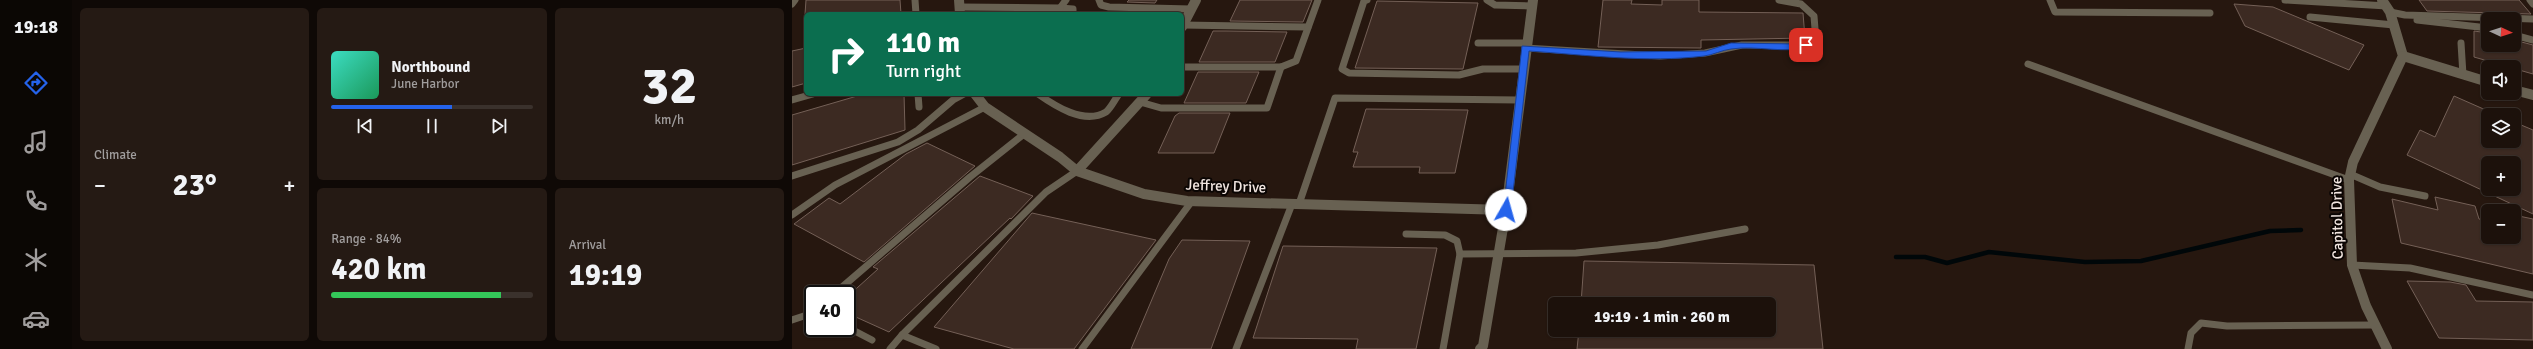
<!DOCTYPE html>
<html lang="en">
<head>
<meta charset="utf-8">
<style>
  body { margin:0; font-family:Signika,sans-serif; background:#251a14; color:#f1f3f6; height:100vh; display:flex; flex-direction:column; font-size:15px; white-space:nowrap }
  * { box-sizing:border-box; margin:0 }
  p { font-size:13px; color:#a09d9d }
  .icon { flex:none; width:22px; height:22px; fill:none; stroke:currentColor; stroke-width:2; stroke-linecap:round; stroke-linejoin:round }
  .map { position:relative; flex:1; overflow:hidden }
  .details { display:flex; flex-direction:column; gap:8px; padding:8px; background:#0f0906; width:720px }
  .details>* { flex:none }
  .guide { position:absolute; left:12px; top:12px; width:380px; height:84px; border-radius:6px; box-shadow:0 1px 3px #0004,0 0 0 1px #3a312c; background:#0b6e4f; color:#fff; overflow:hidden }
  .needle { width:26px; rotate:93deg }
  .tools { position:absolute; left:1689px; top:12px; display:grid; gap:8px }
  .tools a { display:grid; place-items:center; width:40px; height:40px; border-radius:6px; background:#1c110b; box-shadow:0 1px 3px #0004,0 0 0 1px #3a312c; font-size:20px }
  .speed { position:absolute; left:12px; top:285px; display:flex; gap:8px; font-size:20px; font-weight:700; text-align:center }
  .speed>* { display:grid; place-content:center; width:52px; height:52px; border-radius:50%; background:#1c110b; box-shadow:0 1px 3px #0004,0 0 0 1px #3a312c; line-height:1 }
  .speed .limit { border:2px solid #111; border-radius:6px; background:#fff; color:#111 }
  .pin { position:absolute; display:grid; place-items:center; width:34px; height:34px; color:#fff; margin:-17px; border-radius:8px; box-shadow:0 2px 6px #0006 }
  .me { position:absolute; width:44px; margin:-22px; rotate:7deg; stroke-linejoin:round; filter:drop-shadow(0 0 3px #0008) }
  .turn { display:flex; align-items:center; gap:14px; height:84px; padding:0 16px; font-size:18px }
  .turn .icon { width:52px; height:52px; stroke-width:2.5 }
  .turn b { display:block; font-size:28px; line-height:34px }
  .big { font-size:30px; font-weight:800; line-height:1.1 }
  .details .widget { flex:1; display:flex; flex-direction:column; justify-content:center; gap:6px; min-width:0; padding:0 14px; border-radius:6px; background:#251a14 }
  .details .dial { align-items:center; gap:0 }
  .dial b { font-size:52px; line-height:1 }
  .song { display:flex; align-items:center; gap:12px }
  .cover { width:48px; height:48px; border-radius:6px; background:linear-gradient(135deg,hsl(170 70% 55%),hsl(150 70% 35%)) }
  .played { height:4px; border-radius:2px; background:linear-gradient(90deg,#2563eb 60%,#3a312c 60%) }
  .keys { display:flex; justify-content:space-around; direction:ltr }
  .heat { display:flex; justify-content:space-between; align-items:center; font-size:22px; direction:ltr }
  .charge { height:6px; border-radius:3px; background:linear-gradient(90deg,#34c759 84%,#3a312c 0) }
  .details .tiles { flex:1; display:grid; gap:8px; grid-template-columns:repeat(3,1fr) }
  .widget:first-child { grid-row:span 2 }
  .trip { position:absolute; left:756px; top:297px; width:228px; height:40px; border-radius:6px; background:#1c110b; box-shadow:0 1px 3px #0004,0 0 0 1px #3a312c; font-weight:800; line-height:40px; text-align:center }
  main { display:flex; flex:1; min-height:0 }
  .tab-bar { display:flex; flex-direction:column; width:72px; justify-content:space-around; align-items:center; background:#0b0704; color:#a09d9d }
  .tab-bar .icon { width:28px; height:28px }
  .tab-bar .on { color:#2563eb }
  .tab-bar b { font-size:18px; color:#f1f3f6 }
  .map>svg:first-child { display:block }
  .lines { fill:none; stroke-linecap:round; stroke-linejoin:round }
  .stream { stroke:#000709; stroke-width:4.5 }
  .building { fill:#3c2a22; stroke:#746057; fill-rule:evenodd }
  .service { stroke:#686152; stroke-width:7 }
  .minor { stroke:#686152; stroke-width:10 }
  .tertiary { stroke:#686152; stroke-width:10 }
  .route { fill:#2563eb; stroke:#184099 }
  .labels { text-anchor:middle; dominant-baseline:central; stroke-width:4; stroke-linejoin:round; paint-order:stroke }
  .street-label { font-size:15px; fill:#f2e6e1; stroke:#0a0503 }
</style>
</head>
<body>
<main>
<nav class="tab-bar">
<b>19:18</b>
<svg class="icon on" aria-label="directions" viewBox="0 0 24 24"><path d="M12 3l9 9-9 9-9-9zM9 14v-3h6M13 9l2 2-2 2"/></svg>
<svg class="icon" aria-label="music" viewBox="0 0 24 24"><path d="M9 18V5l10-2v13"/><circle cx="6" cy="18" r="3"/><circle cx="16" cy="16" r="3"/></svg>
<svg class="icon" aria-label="phone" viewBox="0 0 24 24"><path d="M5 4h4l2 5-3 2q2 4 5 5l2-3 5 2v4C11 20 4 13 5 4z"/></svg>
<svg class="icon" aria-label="climate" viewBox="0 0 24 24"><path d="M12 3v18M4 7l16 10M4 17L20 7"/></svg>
<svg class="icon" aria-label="car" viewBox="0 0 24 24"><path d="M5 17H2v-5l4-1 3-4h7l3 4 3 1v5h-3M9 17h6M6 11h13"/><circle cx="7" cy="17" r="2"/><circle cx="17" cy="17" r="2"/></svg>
</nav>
<section class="details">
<div class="tiles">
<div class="widget"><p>Climate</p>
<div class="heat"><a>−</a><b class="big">23°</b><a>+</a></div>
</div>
<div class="widget">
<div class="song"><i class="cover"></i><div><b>Northbound</b><p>June Harbor</p></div></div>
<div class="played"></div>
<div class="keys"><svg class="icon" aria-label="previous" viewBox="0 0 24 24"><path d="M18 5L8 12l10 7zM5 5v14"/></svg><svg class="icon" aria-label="pause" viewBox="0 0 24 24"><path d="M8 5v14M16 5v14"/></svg><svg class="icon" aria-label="next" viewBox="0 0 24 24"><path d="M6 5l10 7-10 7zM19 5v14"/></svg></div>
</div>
<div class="widget dial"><b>32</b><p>km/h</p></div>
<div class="widget"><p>Range · 84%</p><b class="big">420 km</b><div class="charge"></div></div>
<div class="widget"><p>Arrival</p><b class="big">19:19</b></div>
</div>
</section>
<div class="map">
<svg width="1741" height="349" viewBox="0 0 1741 349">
  <rect width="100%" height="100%" fill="#26170f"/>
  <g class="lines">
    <path class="stream" d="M1104 257H1133L1155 263 1197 252 1293 262 1349 261 1478 231 1509 230"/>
  </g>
  <g class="building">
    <path d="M14 0H108L109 14H13Z"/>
    <path d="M337 0H365L363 3 335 2Z"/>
    <path d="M448 0H520L511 22 438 21Z"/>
    <path d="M811 0H840L839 4 870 5V0H907V12L1011 13 1013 38 909 40V48L806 47Z"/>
    <path d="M1627 0H1727L1739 14 1635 11Z"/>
    <path d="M585 1 686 3 671 69 563 68Z"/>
    <path d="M1442 4 1481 7 1572 45 1557 70 1453 26Z"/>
    <path d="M421 31H434L495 32 483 62H407Z"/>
    <path d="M1682 31 1696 33V45H1722V40L1741 45V74L1682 57Z"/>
    <path d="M14 48V83L0 87V51Z"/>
    <path d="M406 72H467L454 103H392Z"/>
    <path d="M72 94H112L113 130 0 165V115Z"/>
    <path d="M1662 96 1696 111V141H1722V122L1741 130V214L1615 155 1628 130 1643 137ZM1696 163H1722V189H1696Z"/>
    <path d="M574 109 676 110 663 173H627L628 167H561L566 152H561Z"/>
    <path d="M387 113H438L422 153H366L383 116Z"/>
    <path d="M135 143 183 166 72 262 2 224 37 198 48 204 114 154Z"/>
    <path d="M188 176 241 196 219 219 218 218 97 332 55 313V297L86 269 81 267Z"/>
    <path d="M1643 197 1683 206 1687 219 1696 221V237H1722V215L1741 219V274L1609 243 1600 199 1646 210Z"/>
    <path d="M240 213 364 240 282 349H222L142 327Z"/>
    <path d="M390 240 458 241 419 349H339L377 259Z"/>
    <path d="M491 246 645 248 624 349H564L566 339 461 338Z"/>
    <path d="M792 261 1022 265 1031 349H785L787 330H977V304H789Z"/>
    <path d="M1615 281 1658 282 1674 285 1684 301 1741 302V340L1647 338Z"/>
  </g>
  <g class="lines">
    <g class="service">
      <path d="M123 0 124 14"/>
      <path d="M274 0 268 8 281 9V14"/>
      <path d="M307 0 309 5 317 7 399 9"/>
      <path d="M575 0 572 1 550 69 557 73 667 75 691 69H730"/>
      <path d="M695 0 703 5 740 6"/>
      <path d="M1258 0 1263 12 1418 13"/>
      <path d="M1493 0 1595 6"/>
      <path d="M1738 0 1741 4"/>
      <path d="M0 4 3 0"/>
      <path d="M168 7 268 8"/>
      <path d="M1598 12 1613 15 1741 19"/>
      <path d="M1518 17 1602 25"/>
      <path d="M1625 20 1696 28"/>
      <path d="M391 25 516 27"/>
      <path d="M1722 35 1741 40"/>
      <path d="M686 43H734"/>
      <path d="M1669 43 1671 75"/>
      <path d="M733 48 868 56 913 53 950 45H1003L1024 42 1022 16 1009 4 987 0"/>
      <path d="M1236 64 1557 180"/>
      <path d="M390 67H489"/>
      <path d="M126 94 127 107"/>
      <path d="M246 94C263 106 292 125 314 112 319 108 323 99 327 94"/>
      <path d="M0 100 21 94"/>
      <path d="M348 102 369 108H475L489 67 504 61 526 0"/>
      <path d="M1558 174 1588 187 1633 196"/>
      <path d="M0 176 106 142 126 130 161 100 172 94"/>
      <path d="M507 204 543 98 727 100"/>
      <path d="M0 215 43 185 193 107"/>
      <path d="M614 234 653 235 665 241 668 254"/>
      <path d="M1560 265 1618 268 1741 295"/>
      <path d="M42 294 178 177 232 134"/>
      <path d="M0 320 21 313"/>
      <path d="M55 327 80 340"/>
      <path d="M98 349 110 335"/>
      <path d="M144 349 110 335 254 192 285 171"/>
      <path d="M290 349 400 201"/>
      <path d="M444 349 500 204"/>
      <path d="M651 349 668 254 784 253 866 245 953 229"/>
      <path d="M1396 349 1399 333 1409 323 1435 326 1583 325"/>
    </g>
    <g class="minor">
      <path d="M167 0 168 14"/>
      <path d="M1590 0 1598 12 1611 56 1561 162 1557 180 1560 265 1574 306 1595 349"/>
      <path d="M390 27 404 0"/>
      <path d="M1611 56 1696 82"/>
      <path d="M1722 90 1741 95"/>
      <path d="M183 94 193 107 268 157 285 171 352 194 395 201 714 210"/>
      <path d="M285 171 355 94"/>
    </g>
    <path class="tertiary" d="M688 349 691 346 714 210 741 0"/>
  </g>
  <path class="route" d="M1014 42 1017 43V47C992 54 965 45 939 49 930 50 921 55 912 56 855 63 795 55 737 51L719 210 718 213H711L730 46 829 52 914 51 939 43 1005 44Z"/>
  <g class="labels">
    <g class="street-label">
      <text transform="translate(434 186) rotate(2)">Jeffrey Drive</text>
      <text transform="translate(1545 218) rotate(-91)">Capitol Drive</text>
    </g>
  </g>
</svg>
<div class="tools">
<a><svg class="needle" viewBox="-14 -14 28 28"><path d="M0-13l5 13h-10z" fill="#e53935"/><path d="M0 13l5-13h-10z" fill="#a09d9d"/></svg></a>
<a><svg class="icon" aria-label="sound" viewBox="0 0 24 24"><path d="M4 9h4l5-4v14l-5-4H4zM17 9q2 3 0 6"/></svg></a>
<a><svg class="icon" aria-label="layers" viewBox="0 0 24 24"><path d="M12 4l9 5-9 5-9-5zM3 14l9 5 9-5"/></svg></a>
<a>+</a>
<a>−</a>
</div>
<div class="speed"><div class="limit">40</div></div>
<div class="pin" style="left:1014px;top:45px;background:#d93025"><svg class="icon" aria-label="arrive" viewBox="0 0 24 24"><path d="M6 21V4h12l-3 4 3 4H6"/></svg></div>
<svg class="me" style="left:714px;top:210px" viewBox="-20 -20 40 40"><circle r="19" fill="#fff"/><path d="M0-13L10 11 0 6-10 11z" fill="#2563eb"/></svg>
<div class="trip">19:19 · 1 min · 260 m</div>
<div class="guide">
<div class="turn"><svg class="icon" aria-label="right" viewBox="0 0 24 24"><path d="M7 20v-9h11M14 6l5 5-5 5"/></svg><div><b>110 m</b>Turn right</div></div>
</div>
</div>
</main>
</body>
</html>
